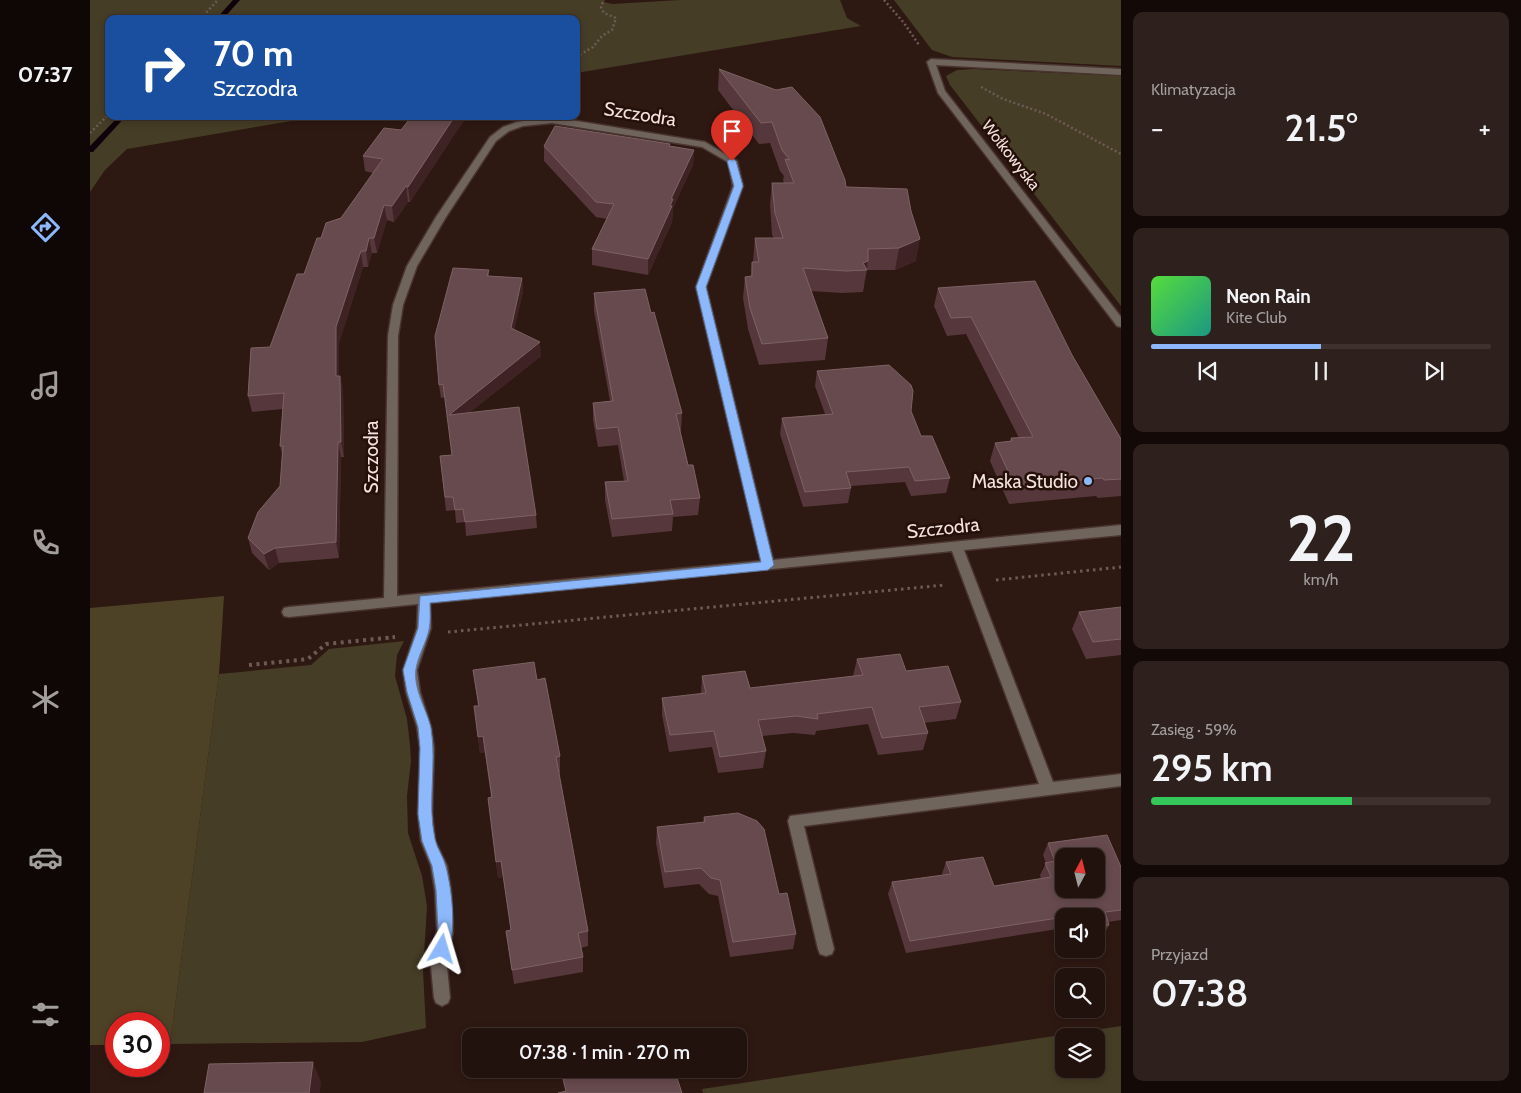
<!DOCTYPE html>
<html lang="pl">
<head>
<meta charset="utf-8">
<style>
  body { margin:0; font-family:Cabin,sans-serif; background:#2e201c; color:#f1f3f6; height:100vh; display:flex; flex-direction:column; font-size:19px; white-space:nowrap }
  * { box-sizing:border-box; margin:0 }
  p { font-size:16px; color:#a29e9e }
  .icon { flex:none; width:28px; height:28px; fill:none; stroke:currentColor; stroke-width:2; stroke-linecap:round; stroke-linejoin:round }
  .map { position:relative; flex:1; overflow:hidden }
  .drawer { display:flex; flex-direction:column; gap:12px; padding:12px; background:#130a08; width:400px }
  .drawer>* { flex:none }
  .banner { position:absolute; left:15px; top:15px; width:475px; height:105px; border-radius:10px; box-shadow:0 2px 8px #0003,0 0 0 1px #3f322e; background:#1a4fa0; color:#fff; overflow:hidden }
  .needle { width:32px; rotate:7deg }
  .buttons { position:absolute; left:965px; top:848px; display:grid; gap:10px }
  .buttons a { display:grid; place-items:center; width:50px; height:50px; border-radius:10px; background:#22120e; box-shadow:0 2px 8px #0003,0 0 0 1px #3f322e; font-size:25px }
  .speed { position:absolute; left:15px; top:1012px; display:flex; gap:10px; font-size:25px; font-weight:700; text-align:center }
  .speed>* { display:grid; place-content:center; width:65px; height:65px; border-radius:50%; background:#22120e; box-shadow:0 2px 8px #0003,0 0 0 1px #3f322e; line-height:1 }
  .speed .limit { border:8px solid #d22; background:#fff; color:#111 }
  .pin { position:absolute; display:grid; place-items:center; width:42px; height:42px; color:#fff; margin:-51px -21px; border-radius:50% 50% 50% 0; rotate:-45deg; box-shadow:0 0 5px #0007 }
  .pin .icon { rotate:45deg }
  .me { position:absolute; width:55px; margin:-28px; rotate:7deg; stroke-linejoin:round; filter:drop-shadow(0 0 4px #0008) }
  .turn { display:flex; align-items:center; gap:18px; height:105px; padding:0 25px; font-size:22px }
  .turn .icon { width:65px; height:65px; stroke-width:2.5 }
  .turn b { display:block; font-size:35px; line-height:42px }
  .big { font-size:38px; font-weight:600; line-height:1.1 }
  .drawer .card { flex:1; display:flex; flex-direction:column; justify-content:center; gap:8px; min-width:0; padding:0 18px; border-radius:10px; background:#2e201c }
  .drawer .dial { align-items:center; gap:0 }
  .dial b { font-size:65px; line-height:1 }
  .song { display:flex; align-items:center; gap:15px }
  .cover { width:60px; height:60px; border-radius:8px; background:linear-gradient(135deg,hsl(110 70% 55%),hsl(170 70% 35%)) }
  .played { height:5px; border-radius:2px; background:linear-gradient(90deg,#8db9fc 50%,#3f322e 50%) }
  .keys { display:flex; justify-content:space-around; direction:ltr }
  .heat { display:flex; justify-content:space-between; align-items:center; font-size:28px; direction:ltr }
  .charge { height:8px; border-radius:4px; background:linear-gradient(90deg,#34c759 59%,#3f322e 0) }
  .trip { position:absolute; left:372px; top:1028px; width:285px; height:50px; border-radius:10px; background:#22120e; box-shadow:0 2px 8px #0003,0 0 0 1px #3f322e; font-weight:600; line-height:50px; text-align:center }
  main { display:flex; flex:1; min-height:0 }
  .tabs { display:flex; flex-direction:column; width:90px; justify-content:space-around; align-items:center; background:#0e0706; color:#a29e9e }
  .tabs .icon { width:35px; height:35px }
  .tabs .current { color:#8db9fc }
  .tabs b { font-size:22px; color:#f1f3f6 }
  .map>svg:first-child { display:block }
  .green { fill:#463d26; fill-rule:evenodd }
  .forest { fill:#4d4225 }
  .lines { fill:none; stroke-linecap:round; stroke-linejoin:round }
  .stream { fill:#11010b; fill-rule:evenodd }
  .minor-casing { stroke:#4a342f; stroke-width:3 }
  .path-far2 { stroke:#6e5a55; stroke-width:2.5; stroke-dasharray:2 2.5; stroke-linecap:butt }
  .path-far1 { stroke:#6e5a55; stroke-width:3; stroke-dasharray:2.5 4; stroke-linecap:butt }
  .path { stroke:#6e5a55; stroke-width:4; stroke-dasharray:3 4.5; stroke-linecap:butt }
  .minor { fill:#6f655d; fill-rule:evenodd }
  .wall { fill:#56383c }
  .shaded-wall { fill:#3f2324 }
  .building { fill:#674a4e; stroke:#7d6264; fill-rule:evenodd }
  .route { fill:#8db9fc; stroke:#5c78a4 }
  .poi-dot { fill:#8db9fc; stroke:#240f09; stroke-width:2 }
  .labels { text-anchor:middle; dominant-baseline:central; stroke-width:5; stroke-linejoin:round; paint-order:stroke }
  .far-street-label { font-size:16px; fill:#f3e2de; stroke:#240f09 }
  .street-label { font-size:19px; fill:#f3e2de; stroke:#240f09 }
  .poi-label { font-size:19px; fill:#f3e2de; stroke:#240f09; text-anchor:end }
</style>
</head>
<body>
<main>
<nav class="tabs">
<b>07:37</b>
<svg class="icon current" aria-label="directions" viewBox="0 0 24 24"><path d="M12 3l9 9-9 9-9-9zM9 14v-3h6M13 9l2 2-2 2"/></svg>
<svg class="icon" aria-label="music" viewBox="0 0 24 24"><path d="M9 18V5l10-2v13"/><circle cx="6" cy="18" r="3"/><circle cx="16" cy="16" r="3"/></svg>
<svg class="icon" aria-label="phone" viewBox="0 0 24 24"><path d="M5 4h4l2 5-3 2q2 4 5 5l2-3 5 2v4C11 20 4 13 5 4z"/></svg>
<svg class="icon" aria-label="climate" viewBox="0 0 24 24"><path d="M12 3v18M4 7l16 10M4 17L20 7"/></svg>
<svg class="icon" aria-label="car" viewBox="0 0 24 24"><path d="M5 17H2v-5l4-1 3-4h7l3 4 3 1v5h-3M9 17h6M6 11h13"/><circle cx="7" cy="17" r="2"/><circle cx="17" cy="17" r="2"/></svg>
<svg class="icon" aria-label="filters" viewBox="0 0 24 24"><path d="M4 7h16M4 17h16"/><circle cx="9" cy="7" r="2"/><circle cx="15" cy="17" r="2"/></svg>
</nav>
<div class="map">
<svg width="1031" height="1093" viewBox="0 0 1031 1093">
  <rect width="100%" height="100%" fill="#2e1812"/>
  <g class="green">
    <path d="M0 0H515L514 2 522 4 590 0H750L757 18 771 26 486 73V19H19V116H220L219 118 37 149 15 170 0 192Z"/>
    <path d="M804 0H1031V66L862 57 842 50Z"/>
    <path d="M884 69 1031 76V306L860 85 856 76 867 70Z"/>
    <path d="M314 641 307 655 305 676 317 719 320 745 321 761 317 796 318 833 332 876 337 906 333 971 336 1028 272 1042 80 1044 129 674 221 665 239 649Z"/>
    <path d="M1031 1026V1093H613L612 1089ZM974 1036H1006V1069H974Z"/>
  </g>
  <path class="forest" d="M134 596 129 674 80 1044 69 1045V1024H26V1045H0V608Z"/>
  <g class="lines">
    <g class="stream">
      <path d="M143 0H150L133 19H126Z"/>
      <path d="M29 116H36L3 152H0V146Z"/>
    </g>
    <g class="minor-casing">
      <g id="minor">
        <path d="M841 59 1031 69V75L846 65 855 91 1031 317V327L1027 326 848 93 837 62Z"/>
        <path d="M462 117 615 142 647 161 653 186 616 287 683 560 1031 525V535L874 550 963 782 1031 774V786L714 826 744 949 742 954 736 956 730 954 728 949 698 821 700 816 949 784 862 551 340 603 341 628 327 670 330 692 341 727 344 748 342 814 345 841 357 866 361 891 363 931 357 967 360 998 358 1003 352 1006 346 1003 344 998 341 967 347 931 345 891 341 866 331 841 328 814 330 748 327 727 316 692 313 670 327 628 328 604 199 617 194 616 192 612 194 608 199 607 294 598 298 336 303 305 317 266 346 217 400 137 413 127 427 122ZM462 123 612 147 638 162 643 186 606 287 671 561 307 596 308 336 313 305 327 266 356 217 406 141 419 131 433 126Z"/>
      </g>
    </g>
    <g class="path-far2">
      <path d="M794 0 814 23 829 45"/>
      <path d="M110 19 128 0"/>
      <path d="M486 57 503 47 512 36 522 30 526 18 514 13 511 7 514 0"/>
      <path d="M891 87 913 99 956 114 1031 154"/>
      <path d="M0 133 19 114"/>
    </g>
    <g class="path-far1">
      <path d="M906 580 1031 567"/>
      <path d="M358 632 855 585"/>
      <path d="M296 638 305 637"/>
    </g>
    <path class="path" d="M159 665 218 659 236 644 305 637"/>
    <use href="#minor" class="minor"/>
  </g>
  <g class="wall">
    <path d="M629 69 756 187 826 261 805 270H777L773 292 752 293 721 291 738 338 735 360 669 365 658 329 653 298 655 277 661 276 662 262H663L665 238H684L682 235 680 204 682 183H694L693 180 694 176 690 171 680 143 669 144 628 90Z"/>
    <path d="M362 138 320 202H318L304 222 297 220 287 253H282L278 267H273L249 343V376H250L253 391 254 457H251L249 558 189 563 179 570 162 553 158 538 190 486 192 454 190 446 193 409 162 412 158 396 180 347 231 238 251 218 283 173 275 171 273 156Z"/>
    <path d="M580 144V146L604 150 603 165 583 208 582 222 558 275 502 265V249L517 219 506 217 454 161V146Z"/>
    <path d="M399 270V276L432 278 433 292 424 329 451 356 379 413 446 515 447 528 376 536 375 522 366 523 365 510 356 511 350 456 362 455 355 397 351 398 349 385Z"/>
    <path d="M848 288 982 355 1031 439V496L1008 498 1006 496 919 504 900 461 905 443 920 441 921 438H929L876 334 857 336 844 306Z"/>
    <path d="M504 293 561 313 592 413 591 431H590L598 465 610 498 608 515 583 517 582 531 522 537 515 500V482L534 481 528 445 508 447 503 420V403L520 401 504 311Z"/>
    <path d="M727 371 821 411 831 436 860 478 856 493 821 496 815 482 761 486V488L758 503 713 507 690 434 692 418 735 414 725 386Z"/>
    <path d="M1031 607V655L996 659 982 629 989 612Z"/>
    <path d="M767 659 816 671 871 702 866 719 834 723 838 733 833 750 788 755 778 724 726 731 725 735 703 733 672 736 676 751 673 768 628 773 622 747 579 752 572 715V698L611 694 612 676 660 688 763 676Z"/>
    <path d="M383 670 447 680 470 756V773H469L498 931V946L491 948 493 957V972L424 984 416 931 421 930 413 877 408 878 398 798 401 797 395 753H390L384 706H388Z"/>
    <path d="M614 817 689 894 706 934 703 949 640 957 628 896 619 894 609 884 574 888 566 843 567 827 613 822Z"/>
    <path d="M958 843 1031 867V920L1018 922 1019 925 1013 936 1006 937V916H974V928L816 953 798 894 802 882 853 875 852 874 856 862 904 886 951 879 950 875 956 863 953 855Z"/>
  </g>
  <g class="shaded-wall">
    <path d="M365 116H378L362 138 320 202 318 187Z"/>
    <path d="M604 150 603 165 583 208 582 222 558 275V259L581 199Z"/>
    <path d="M316 186 318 202 304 222 302 206Z"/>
    <path d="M294 205 297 220 287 253 284 238Z"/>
    <path d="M279 238 282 253 278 267 276 251Z"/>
    <path d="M830 239 826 261 805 270 809 248Z"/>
    <path d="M271 251 273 267 249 343V392L246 376V327Z"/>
    <path d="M778 261 775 282 774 283 777 270 773 263Z"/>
    <path d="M432 278 433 292 422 341 421 328Z"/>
    <path d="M450 342 451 356 360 428 359 415Z"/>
    <path d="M250 376 253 391 254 457 251 442Z"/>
    <path d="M248 442 251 457 249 558 246 542Z"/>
    <path d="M185 548 189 563 179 570 174 554Z"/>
    <path d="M393 736 395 753H390L388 737Z"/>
    <path d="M411 861 413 877 408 878 406 862Z"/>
    <path d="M223 1062 231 1082 230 1093H219Z"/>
  </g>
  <g class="building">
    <path d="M629 69 686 90 702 87 730 117 755 180 756 187 817 189 821 211 830 239 809 248 778 249V261L773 263 777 270 756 271 713 268 738 338 672 344 660 308 655 277 662 276V262H669L665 238H693L685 213 682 183H704L695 159 700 160 692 150 682 122 671 123Z"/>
    <path d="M322 116H365L318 187 316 186 302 206 294 205 284 238H279L276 251H271L246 327V376H250L251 442H248L246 542 185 548 174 554 158 538 168 512 190 486 193 446H190L194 393 158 396 161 348 180 347 207 274H214L227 238H231L236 223 251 218 293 159 273 156 294 128 311 130Z"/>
    <path d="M465 126 580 144 579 146 604 150 581 199H583L580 206H582L558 259 502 249 524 204 506 202 454 146Z"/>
    <path d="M363 268 399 270 397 276 432 278 421 328 450 342 359 415 429 407 446 515 375 522 373 509 365 510 363 497H355L350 456 362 455 353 384 349 385 345 336Z"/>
    <path d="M945 281 982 355 1031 439V479L1014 480 1013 478 925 486 905 443 922 441 921 438 943 437 881 317 861 318 848 288Z"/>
    <path d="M555 289 561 313 564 312 592 413 586 414 598 465H603L610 498 580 500 583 514 522 519 515 482 538 481 528 427 507 429 503 403 523 401 504 293Z"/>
    <path d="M799 365 821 385 823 391 821 411 831 436H842L860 478 825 481 819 467 756 472 761 488 715 492 692 418 743 414 727 371Z"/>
    <path d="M1031 607V639L1003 642 989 612Z"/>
    <path d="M810 654 816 671 858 666 871 702 829 707 838 733 792 738 782 707 727 714 728 719 706 716 668 720 676 751 630 757 624 731 580 735 572 698 616 693 612 676 655 671 660 688 773 675 767 659Z"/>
    <path d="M444 662 447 680 455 678 470 756 466 757 498 931 488 933 493 957 422 970 416 931 421 930 411 861 406 862 398 798 402 797 393 736 388 737 384 706H389L383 670Z"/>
    <path d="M648 813 667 821 674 829 689 894 697 893 706 934 643 942 630 880 621 878 611 868 575 872 567 827 615 822 614 817Z"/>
    <path d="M1017 835 1031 867V910L1015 912 1019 925 1006 927V916H987V915L974 916V917L820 941 802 882 861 874 856 862 893 857 904 886 961 877 955 863 965 861 958 843ZM974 856H1006V889H974Z"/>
    <path d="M223 1062 219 1093H114L119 1064Z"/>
    <path d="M518 1069H584L592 1093H468L476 1091 473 1079 501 1071V1073Z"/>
  </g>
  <path class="route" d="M642 158 646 161 653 186 616 287 684 565 678 570 340 603C340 611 341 621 339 630 336 643 328 656 326 669 323 689 337 710 341 728 347 765 337 802 345 839 347 849 354 857 356 867 362 890 367 932 357 954L352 956 347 954 345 949 348 931 346 890 342 866 332 841 328 814 330 748 328 727 317 692 313 670 328 628 330 596 671 562 606 287 644 186 637 161Z"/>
  <circle class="poi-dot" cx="998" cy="481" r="5"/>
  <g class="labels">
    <g class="far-street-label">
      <text transform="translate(921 155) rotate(52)">Wołkowyska</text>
    </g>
    <g class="street-label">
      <text transform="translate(550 114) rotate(9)">Szczodra</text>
      <text transform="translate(281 457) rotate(-90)">Szczodra</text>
      <text transform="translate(853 528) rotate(-6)">Szczodra</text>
    </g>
    <g class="poi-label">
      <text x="988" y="481">Maska Studio</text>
    </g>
  </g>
</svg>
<div class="buttons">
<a><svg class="needle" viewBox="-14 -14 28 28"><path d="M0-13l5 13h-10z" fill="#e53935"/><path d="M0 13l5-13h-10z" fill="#a29e9e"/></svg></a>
<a><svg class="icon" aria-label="sound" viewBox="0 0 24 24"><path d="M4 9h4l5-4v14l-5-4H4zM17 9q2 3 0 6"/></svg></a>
<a><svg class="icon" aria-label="search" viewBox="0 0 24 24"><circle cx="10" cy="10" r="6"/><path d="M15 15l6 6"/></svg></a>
<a><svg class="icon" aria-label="layers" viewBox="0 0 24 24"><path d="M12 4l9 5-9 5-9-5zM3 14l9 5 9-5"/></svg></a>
</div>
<div class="speed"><div class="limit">30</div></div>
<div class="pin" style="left:642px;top:161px;background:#d93025"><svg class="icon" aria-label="arrive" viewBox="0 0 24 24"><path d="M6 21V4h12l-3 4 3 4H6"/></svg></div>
<svg class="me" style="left:352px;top:949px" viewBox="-20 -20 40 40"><path d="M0-17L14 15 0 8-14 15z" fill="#8db9fc" stroke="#fff" stroke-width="4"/></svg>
<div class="trip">07:38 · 1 min · 270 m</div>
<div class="banner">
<div class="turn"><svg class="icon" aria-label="right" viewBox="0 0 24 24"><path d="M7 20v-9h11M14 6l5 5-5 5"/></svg><div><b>70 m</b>Szczodra</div></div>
</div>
</div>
<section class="drawer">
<div class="card"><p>Klimatyzacja</p>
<div class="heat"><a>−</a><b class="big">21.5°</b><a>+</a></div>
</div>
<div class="card">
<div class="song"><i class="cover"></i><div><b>Neon Rain</b><p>Kite Club</p></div></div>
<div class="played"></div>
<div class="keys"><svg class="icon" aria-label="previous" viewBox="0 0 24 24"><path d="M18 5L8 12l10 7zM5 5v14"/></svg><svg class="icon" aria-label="pause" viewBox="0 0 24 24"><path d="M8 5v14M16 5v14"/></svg><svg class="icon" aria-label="next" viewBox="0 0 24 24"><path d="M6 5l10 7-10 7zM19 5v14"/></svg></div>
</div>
<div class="card dial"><b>22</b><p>km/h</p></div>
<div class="card"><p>Zasięg · 59%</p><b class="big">295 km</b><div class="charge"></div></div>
<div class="card"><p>Przyjazd</p><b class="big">07:38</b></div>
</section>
</main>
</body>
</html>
